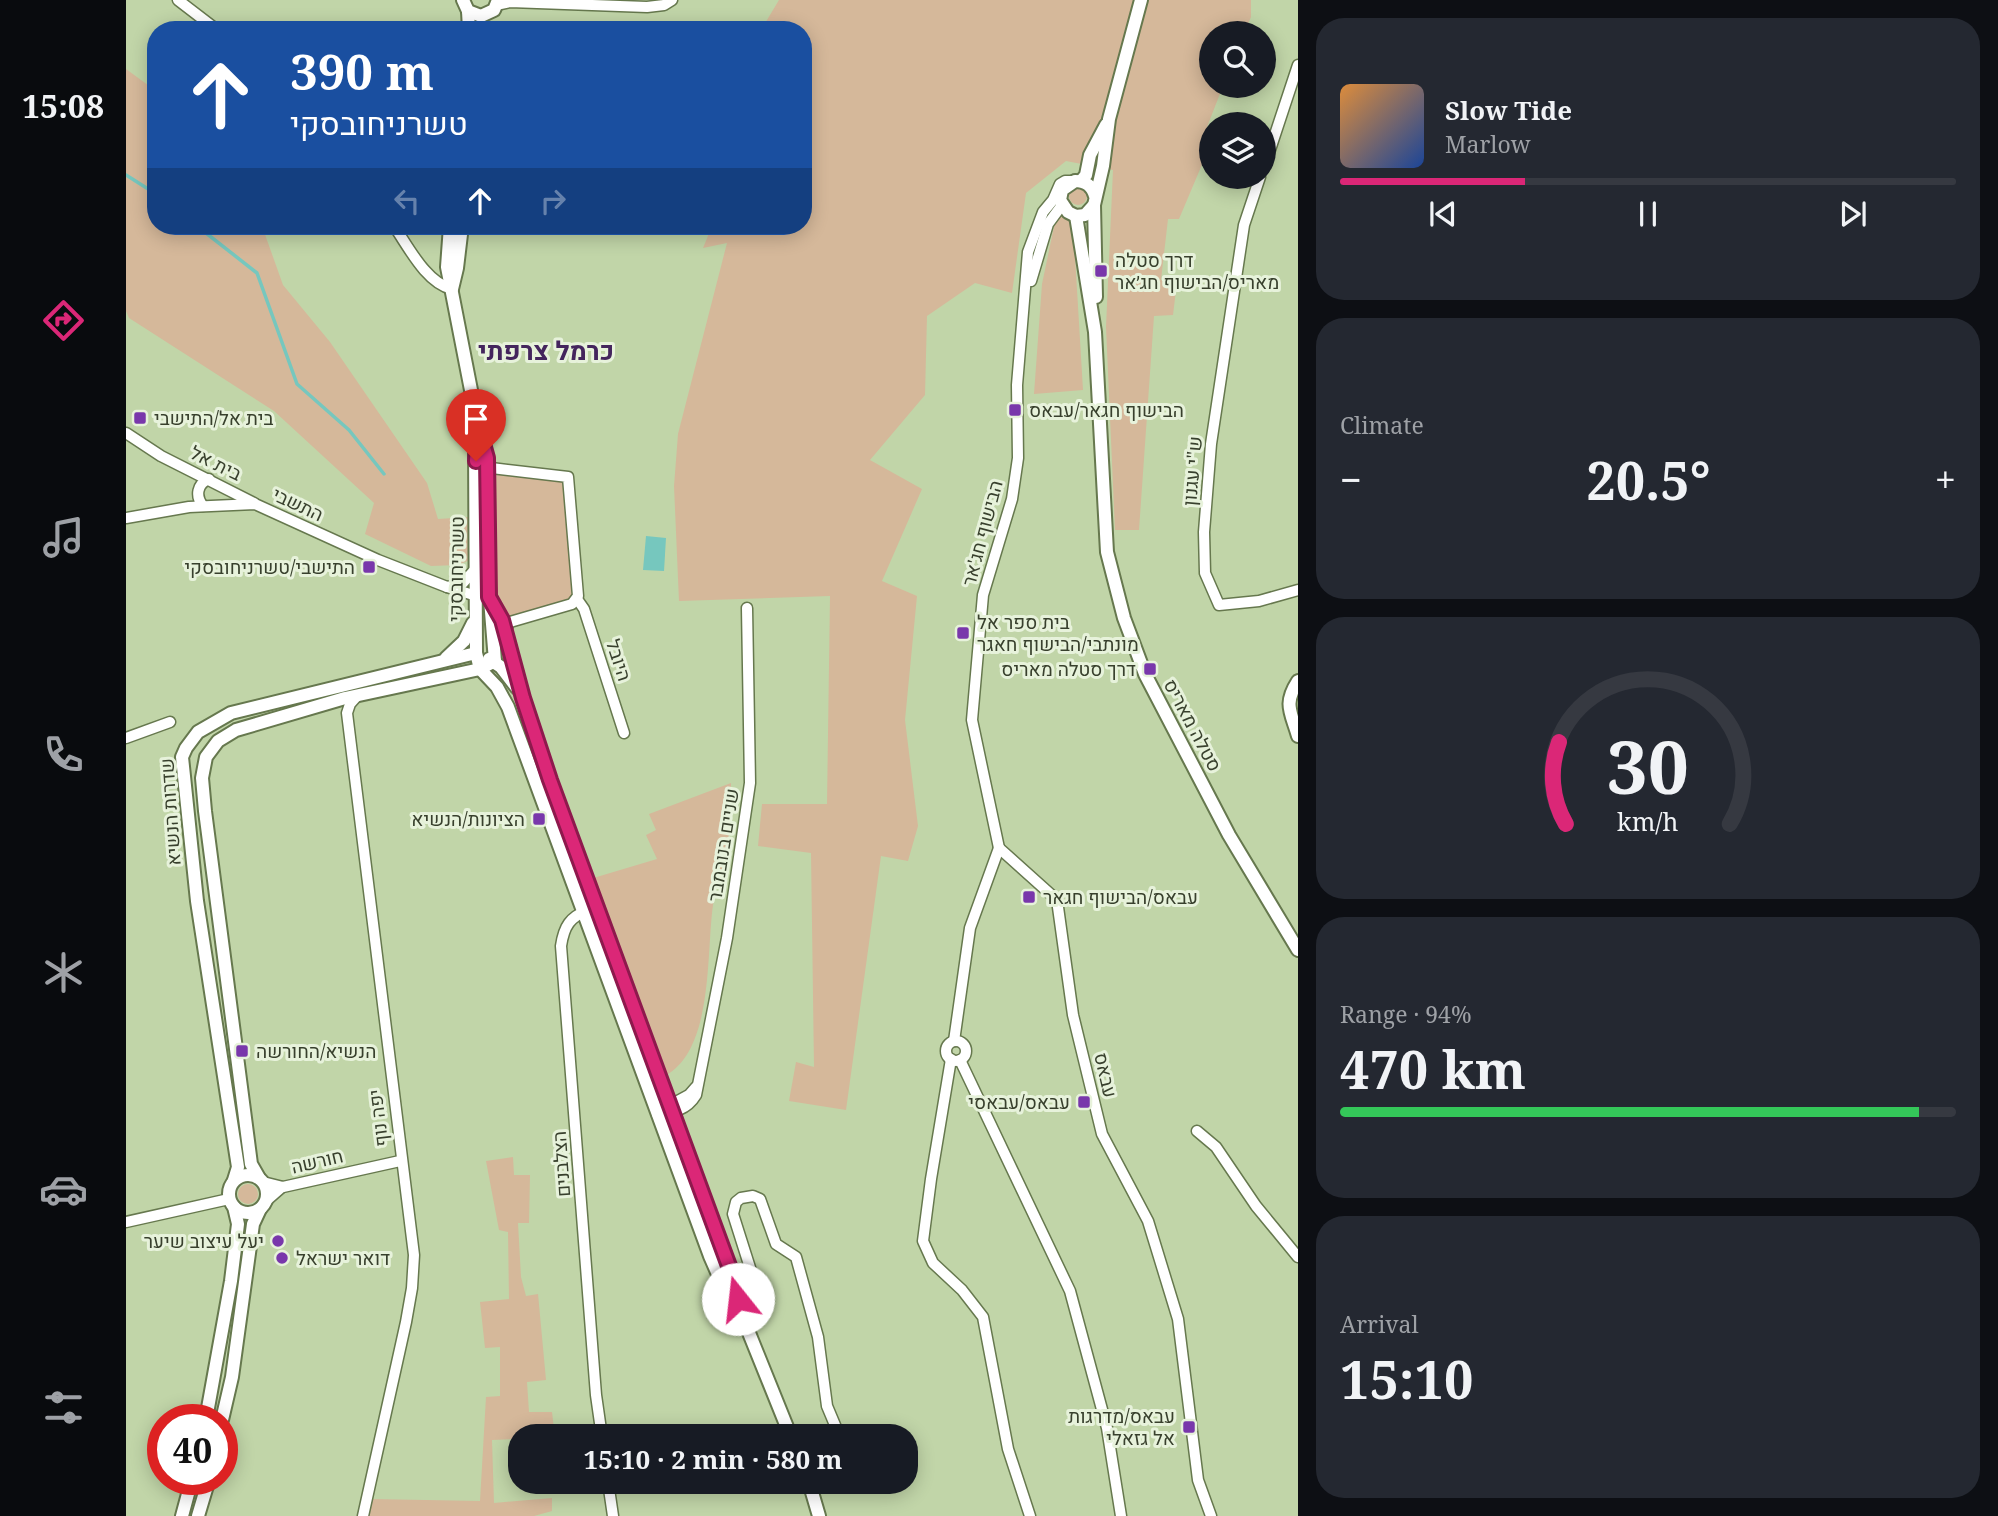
<!DOCTYPE html>
<html lang="en">
<head>
<meta charset="utf-8">
<style>
  body { margin:0; font-family:"Noto Serif",Heebo,serif; background:#242831; color:#f1f3f6; height:100vh; display:flex; flex-direction:column; font-size:26px; white-space:nowrap }
  * { box-sizing:border-box; margin:0 }
  p { font-size:23px; color:#9ea1a6 }
  .icon { flex:none; width:38px; height:38px; fill:none; stroke:currentColor; stroke-width:2; stroke-linecap:round; stroke-linejoin:round }
  .map { position:relative; flex:1; overflow:hidden }
  .sheet { display:flex; flex-direction:column; gap:18px; padding:18px; background:#0d0f14; width:700px }
  .sheet>* { flex:none }
  .top-card { position:absolute; left:21px; top:21px; width:665px; height:214px; border-radius:28px; box-shadow:0 4px 18px #0003; background:#1a4fa0; color:#fff; overflow:hidden }
  .buttons { position:absolute; left:1073px; top:21px; display:grid; gap:14px }
  .buttons a { display:grid; place-items:center; width:77px; height:77px; border-radius:50%; background:#171b24; box-shadow:0 4px 18px #0003; font-size:35px }
  .speed { position:absolute; left:21px; top:1404px; display:flex; gap:14px; font-size:35px; font-weight:700; text-align:center }
  .speed>* { display:grid; place-content:center; width:91px; height:91px; border-radius:50%; background:#171b24; box-shadow:0 4px 18px #0003; line-height:1 }
  .speed .limit { border:10px solid #d22; background:#fff; color:#111 }
  .pin { position:absolute; display:grid; place-items:center; width:60px; height:60px; color:#fff; margin:-72px -30px; border-radius:50% 50% 50% 0; rotate:-45deg; box-shadow:0 0 7px #0007 }
  .pin .icon { rotate:45deg }
  .me { position:absolute; width:77px; margin:-38px; rotate:344deg; stroke-linejoin:round; filter:drop-shadow(0 0 5px #0008) }
  .turn { display:flex; align-items:center; gap:24px; height:147px; padding:0 28px; font-size:32px }
  .turn .icon { width:91px; height:91px; stroke-width:2.5 }
  .turn b { display:block; font-size:49px; line-height:60px }
  .lanes { display:flex; align-items:center; height:66px; padding:0 28px; background:#0003; justify-content:center; gap:35px; direction:ltr }
  .lanes .off { opacity:.35 }
  .big { font-size:52px; font-weight:700; line-height:1.1 }
  .sheet .tile { flex:1; display:flex; flex-direction:column; justify-content:center; gap:10px; min-width:0; padding:0 24px; border-radius:28px; background:#242831 }
  .sheet .dial { align-items:center; gap:0 }
  .dial svg { height:182px; overflow:visible; fill:none; stroke:#363941; stroke-width:7; stroke-linecap:round; text-anchor:middle }
  .dial text { fill:#f1f3f6; stroke:none }
  .song { display:flex; align-items:center; gap:21px }
  .cover { width:84px; height:84px; border-radius:10px; background:linear-gradient(135deg,hsl(30 70% 55%),hsl(220 70% 35%)) }
  .played { height:7px; border-radius:4px; background:linear-gradient(90deg,#db2777 30%,#363941 30%) }
  .keys { display:flex; justify-content:space-around; direction:ltr }
  .heat { display:flex; justify-content:space-between; align-items:center; font-size:38px; direction:ltr }
  .charge { height:10px; border-radius:5px; background:linear-gradient(90deg,#34c759 94%,#363941 0) }
  .trip { position:absolute; left:382px; top:1424px; width:410px; height:70px; border-radius:28px; background:#171b24; box-shadow:0 4px 18px #0003; font-weight:700; line-height:70px; text-align:center }
  main { display:flex; flex:1; min-height:0 }
  .tabs { display:flex; flex-direction:column; width:126px; justify-content:space-around; align-items:center; background:#090b0e; color:#9ea1a6 }
  .tabs .icon { width:49px; height:49px }
  .tabs .current { color:#db2777 }
  .tabs b { font-size:32px; color:#f1f3f6 }
  .map>svg:first-child { display:block }
  .green { fill:#d5b89a }
  .water { fill:#76c7be }
  .lines { fill:none; stroke-linecap:round; stroke-linejoin:round }
  .stream { stroke:#76c7be; stroke-width:3.5 }
  .minor-casing { stroke:#66784e; stroke-width:13 }
  .tertiary-casing { stroke:#66784e; stroke-width:16 }
  .minor { stroke:#fff; stroke-width:10 }
  .tertiary { stroke:#fff; stroke-width:12 }
  .route-casing { stroke:#8e194d; stroke-width:18 }
  .route { stroke:#db2777; stroke-width:12 }
  .poi-dot { fill:#7937ab; stroke:#e7f2db; stroke-width:2.5 }
  .labels { text-anchor:middle; dominant-baseline:central; stroke-width:6; stroke-linejoin:round; paint-order:stroke }
  .poi-label { font-size:19px; fill:#38402d; stroke:#e7f2db; text-anchor:start }
  .street-label { font-size:19px; fill:#38402d; stroke:#e7f2db }
  .district-label { font-size:26px; font-weight:bold; fill:#44255d; stroke:#e7f2db }
</style>
</head>
<body>
<main>
<nav class="tabs">
<b>15:08</b>
<svg class="icon current" aria-label="directions" viewBox="0 0 24 24"><path d="M12 3l9 9-9 9-9-9zM9 14v-3h6M13 9l2 2-2 2"/></svg>
<svg class="icon" aria-label="music" viewBox="0 0 24 24"><path d="M9 18V5l10-2v13"/><circle cx="6" cy="18" r="3"/><circle cx="16" cy="16" r="3"/></svg>
<svg class="icon" aria-label="phone" viewBox="0 0 24 24"><path d="M5 4h4l2 5-3 2q2 4 5 5l2-3 5 2v4C11 20 4 13 5 4z"/></svg>
<svg class="icon" aria-label="climate" viewBox="0 0 24 24"><path d="M12 3v18M4 7l16 10M4 17L20 7"/></svg>
<svg class="icon" aria-label="car" viewBox="0 0 24 24"><path d="M5 17H2v-5l4-1 3-4h7l3 4 3 1v5h-3M9 17h6M6 11h13"/><circle cx="7" cy="17" r="2"/><circle cx="17" cy="17" r="2"/></svg>
<svg class="icon" aria-label="filters" viewBox="0 0 24 24"><path d="M4 7h16M4 17h16"/><circle cx="9" cy="7" r="2"/><circle cx="15" cy="17" r="2"/></svg>
</nav>
<div class="map">
<svg width="1172" height="1516" viewBox="0 0 1172 1516">
  <rect width="100%" height="100%" fill="#c1d5a8"/>
  <g class="green">
    <path d="M653 0H1125V17L1118 33H1085V86H1097L1074 145 1083 148 1053 219H1042L1035 280 1051 282 1047 315 1028 316 1013 530H989L980 327 987 170 940 161 900 193 886 293 849 283 801 316 799 395 744 460 796 489 756 581 791 596 779 720 792 826 782 861 755 856 720 1110 663 1101 670 1062 688 1067 685 853 632 846 636 804H701L704 596 553 601 548 486 552 434 601 243 577 248 586 226H677V30H635Z"/>
    <path d="M0 69 30 91V226H136L157 285 204 342 301 483 312 519 343 517 346 559 332 565 305 566 239 534 248 503 148 411 3 318 0 311Z"/>
    <circle cx="952" cy="196" r="9"/>
    <path d="M941 212 947 223 957 390 908 394 916 284 929 222 932 215Z"/>
    <path d="M368 471 437 481 449 593 447 599 380 618 367 591Z"/>
    <path d="M605 783C605 805 605 826 601 848 597 867 590 886 587 905 580 954 588 1049 539 1076L464 879 531 859 520 835 530 830 523 814Z"/>
    <path d="M387 1157 388 1175H404L403 1223H392L395 1277 400 1296 412 1294 420 1380 401 1382 403 1412H426L429 1437 366 1440 368 1503 426 1498V1511L408 1516H242L245 1499 354 1501 360 1397 374 1396V1347L359 1348 354 1302 383 1299 382 1232 373 1230 360 1161Z"/>
    <circle cx="122" cy="1194" r="10"/>
  </g>
  <path class="water" d="M520 536 540 538 538 571 517 570Z"/>
  <g class="lines">
    <g class="stream">
      <path d="M0 175 30 194"/>
      <path d="M71 226 131 273 171 384 223 430 258 474"/>
    </g>
    <g class="minor-casing">
      <g id="minor">
        <path d="M52 0 91 30"/>
        <path d="M371 5 384 2 521 7 538 5 546 0"/>
        <path d="M1138 168 1172 65"/>
        <path d="M1134 177 1118 225 1085 444 1078 532 1079 573 1093 605 1133 601 1172 590"/>
        <path d="M268 226C282 246 300 283 326 289"/>
        <path d="M905 281 922 224 936 205"/>
        <path d="M0 433 35 456 128 503"/>
        <path d="M357 467 442 477 452 596 446 604 384 622 379 630"/>
        <path d="M77 506C69 496 71 484 83 479"/>
        <path d="M0 518 63 507 129 504 252 560 321 587 354 597"/>
        <path d="M321 587 337 583 351 567"/>
        <path d="M451 599 458 609 498 733"/>
        <path d="M232 695 224 704 221 713 288 1255 286 1288 280 1322 237 1516"/>
        <path d="M0 738 44 722"/>
        <path d="M873 848 931 900 947 1015 976 1134 1022 1221 1052 1319 1072 1480 1085 1516"/>
        <path d="M873 848 846 720 857 595 886 499 892 458 891 385 902 252 917 212 927 200 934 184 939 181H949"/>
        <path d="M462 910C444 917 438 926 435 946L470 1395 476 1437"/>
        <path d="M828 1041 844 928 873 848"/>
        <circle cx="830" cy="1051" r="10"/>
        <path d="M825 1059 805 1179 797 1241 807 1263 836 1290 857 1317 882 1449 904 1516"/>
        <path d="M834 1060 944 1291 981 1428 995 1516"/>
        <path d="M539 1108 563 1095 570 1087"/>
        <path d="M531 1114C547 1113 561 1110 570 1095L601 938 624 783 621 608"/>
        <path d="M1071 1131 1090 1147 1130 1206 1172 1257"/>
        <path d="M137 1182 157 1187 274 1161"/>
        <path d="M140 1201 156 1187"/>
        <path d="M0 1222 103 1199"/>
        <path d="M610 1285 621 1282 626 1274 607 1214 610 1202 615 1198 627 1196 634 1199 650 1244 670 1257 692 1337 701 1406 714 1437"/>
        <path d="M482 1482 487 1516"/>
      </g>
    </g>
    <g class="tertiary-casing">
      <g id="tertiary">
        <path d="M337 0 342 11 355 16 368 10 372 0"/>
        <path d="M342 11 343 30"/>
        <path d="M955 181 960 175 964 155 980 125"/>
        <path d="M969 196C966 186 960 181 949 181L936 190 934 200 942 212 950 216 959 215 968 205 977 166 983 119 1015 0"/>
        <path d="M968 205 970 297"/>
        <path d="M950 216 969 332 981 552 998 618 1019 674 1103 835 1172 950"/>
        <path d="M324 226 321 267 352 426 361 458 363 587 369 661"/>
        <path d="M326 289 331 268 336 226"/>
        <path d="M352 426 349 443 350 653 354 669 371 687 382 707 584 1256 598 1288 615 1313"/>
        <path d="M363 597 379 630 397 698 424 780 610 1285 615 1313 665 1437"/>
        <path d="M320 658 338 641 347 623"/>
        <path d="M363 659 375 667 391 688"/>
        <path d="M1172 681C1157 704 1165 712 1172 736"/>
        <circle cx="122" cy="1194" r="19"/>
        <path d="M133 1178 125 1164 79 811 76 778 80 757 92 741 110 730 219 698 354 669 369 661"/>
        <path d="M108 1180 112 1167 71 901 56 757 60 748 72 732 105 713 350 653"/>
        <path d="M80 1419 105 1281 112 1224 108 1207"/>
        <path d="M96 1420 106 1377 127 1224 134 1209"/>
        <path d="M683 1482 693 1516"/>
        <path d="M56 1516 66 1479"/>
        <path d="M72 1516 83 1479"/>
      </g>
    </g>
    <use href="#minor" class="minor"/>
    <use href="#tertiary" class="tertiary"/>
  </g>
  <g class="lines">
    <g class="route-casing">
      <path id="route" d="M350 461 352 426 361 458 363 597 376 620 397 698 424 780 610 1285 612 1299"/>
    </g>
    <use href="#route" class="route"/>
  </g>
  <g class="poi-dot">
    <rect x="968" y="264" width="14" height="14" rx="3.5"/>
    <rect x="882" y="403" width="14" height="14" rx="3.5"/>
    <rect x="7" y="411" width="14" height="14" rx="3.5"/>
    <rect x="236" y="560" width="14" height="14" rx="3.5"/>
    <rect x="830" y="626" width="14" height="14" rx="3.5"/>
    <rect x="1017" y="662" width="14" height="14" rx="3.5"/>
    <rect x="406" y="812" width="14" height="14" rx="3.5"/>
    <rect x="896" y="890" width="14" height="14" rx="3.5"/>
    <rect x="109" y="1044" width="14" height="14" rx="3.5"/>
    <rect x="951" y="1095" width="14" height="14" rx="3.5"/>
    <circle cx="152" cy="1241" r="7"/>
    <circle cx="156" cy="1258" r="7"/>
    <rect x="1056" y="1420" width="14" height="14" rx="3.5"/>
  </g>
  <g class="labels">
    <g class="poi-label">
      <text x="989" y="260">דרך סטלה<tspan x="989" dy="22">מאריס/הבישוף חג׳אר</tspan></text>
      <text x="903" y="410">הבישוף חגאר/עבאס</text>
      <text x="28" y="418">בית אל/התישבי</text>
      <text x="229" y="567" text-anchor="end">התישבי/טשרניחובסקי</text>
      <text x="851" y="622">בית ספר אל<tspan x="851" dy="22">מונתבי/הבישוף חאגר</tspan></text>
      <text x="1010" y="669" text-anchor="end">דרך סטלה מאריס</text>
      <text x="399" y="819" text-anchor="end">הציונות/הנשיא</text>
      <text x="917" y="897">עבאס/הבישוף חגאר</text>
      <text x="130" y="1051">הנשיא/החורשה</text>
      <text x="944" y="1102" text-anchor="end">עבאס/עבאסי</text>
      <text x="138" y="1241" text-anchor="end">יעל עיצוב שיער</text>
      <text x="170" y="1258">דואר ישראל</text>
      <text x="1049" y="1416" text-anchor="end">עבאס/מדרגות<tspan x="1049" dy="22">אל גזאלי</tspan></text>
    </g>
    <g class="street-label">
      <text transform="translate(90 463) rotate(26)">בית אל</text>
      <text transform="translate(1066 471) rotate(-85)">ש"י עגנון</text>
      <text transform="translate(172 504) rotate(25)">התשבי</text>
      <text transform="translate(856 533) rotate(-75)">הבישוף חג'אר</text>
      <text transform="translate(330 569) rotate(-89)">טשרניחובסקי</text>
      <text transform="translate(493 660) rotate(72)">היובל</text>
      <text transform="translate(1067 725) rotate(62)">סטלה מאריס</text>
      <text transform="translate(44 812) rotate(-94)">שדרות הנשיא</text>
      <text transform="translate(597 845) rotate(-81)">שניים בנובמבר</text>
      <text transform="translate(980 1075) rotate(77)">עבאס</text>
      <text transform="translate(252 1118) rotate(-97)">יפה נוף</text>
      <text transform="translate(191 1161) rotate(-13)">חורשה</text>
      <text transform="translate(435 1164) rotate(-94)">הצלבנים</text>
    </g>
    <g class="district-label">
      <text x="420" y="350">כרמל צרפתי</text>
    </g>
  </g>
</svg>
<div class="buttons">
<a><svg class="icon" aria-label="search" viewBox="0 0 24 24"><circle cx="10" cy="10" r="6"/><path d="M15 15l6 6"/></svg></a>
<a><svg class="icon" aria-label="layers" viewBox="0 0 24 24"><path d="M12 4l9 5-9 5-9-5zM3 14l9 5 9-5"/></svg></a>
</div>
<div class="speed"><div class="limit">40</div></div>
<div class="pin" style="left:350px;top:461px;background:#d93025"><svg class="icon" aria-label="arrive" viewBox="0 0 24 24"><path d="M6 21V4h12l-3 4 3 4H6"/></svg></div>
<svg class="me" style="left:612px;top:1299px" viewBox="-20 -20 40 40"><circle r="19" fill="#fff"/><path d="M0-13L10 11 0 6-10 11z" fill="#db2777"/></svg>
<div class="trip">15:10 · 2 min · 580 m</div>
<div class="top-card">
<div class="turn"><svg class="icon" aria-label="ahead" viewBox="0 0 24 24"><path d="M12 20V5M6 11l6-6 6 6"/></svg><div><b>390 m</b>טשרניחובסקי</div></div>
<div class="lanes"><svg class="icon off" aria-label="left" viewBox="0 0 24 24"><path d="M17 20v-9H6M10 6l-5 5 5 5"/></svg><svg class="icon" aria-label="ahead" viewBox="0 0 24 24"><path d="M12 20V5M6 11l6-6 6 6"/></svg><svg class="icon off" aria-label="right" viewBox="0 0 24 24"><path d="M7 20v-9h11M14 6l5 5-5 5"/></svg></div>
</div>
</div>
<section class="sheet">
<div class="tile">
<div class="song"><i class="cover"></i><div><b>Slow Tide</b><p>Marlow</p></div></div>
<div class="played"></div>
<div class="keys"><svg class="icon" aria-label="previous" viewBox="0 0 24 24"><path d="M18 5L8 12l10 7zM5 5v14"/></svg><svg class="icon" aria-label="pause" viewBox="0 0 24 24"><path d="M8 5v14M16 5v14"/></svg><svg class="icon" aria-label="next" viewBox="0 0 24 24"><path d="M6 5l10 7-10 7zM19 5v14"/></svg></div>
</div>
<div class="tile"><p>Climate</p>
<div class="heat"><a>−</a><b class="big">20.5°</b><a>+</a></div>
</div>
<div class="tile dial"><svg viewBox="0 0 100 80">
<path d="M14 69A42 42 0 1 1 86 69"/>
<path d="M14 69A42 42 0 0 1 11 33" stroke="#db2777"/>
<text x="50" y="56" font-size="32" font-weight="700">30</text>
<text x="50" y="72" font-size="11">km/h</text>
</svg></div>
<div class="tile"><p>Range · 94%</p><b class="big">470 km</b><div class="charge"></div></div>
<div class="tile"><p>Arrival</p><b class="big">15:10</b></div>
</section>
</main>
</body>
</html>
